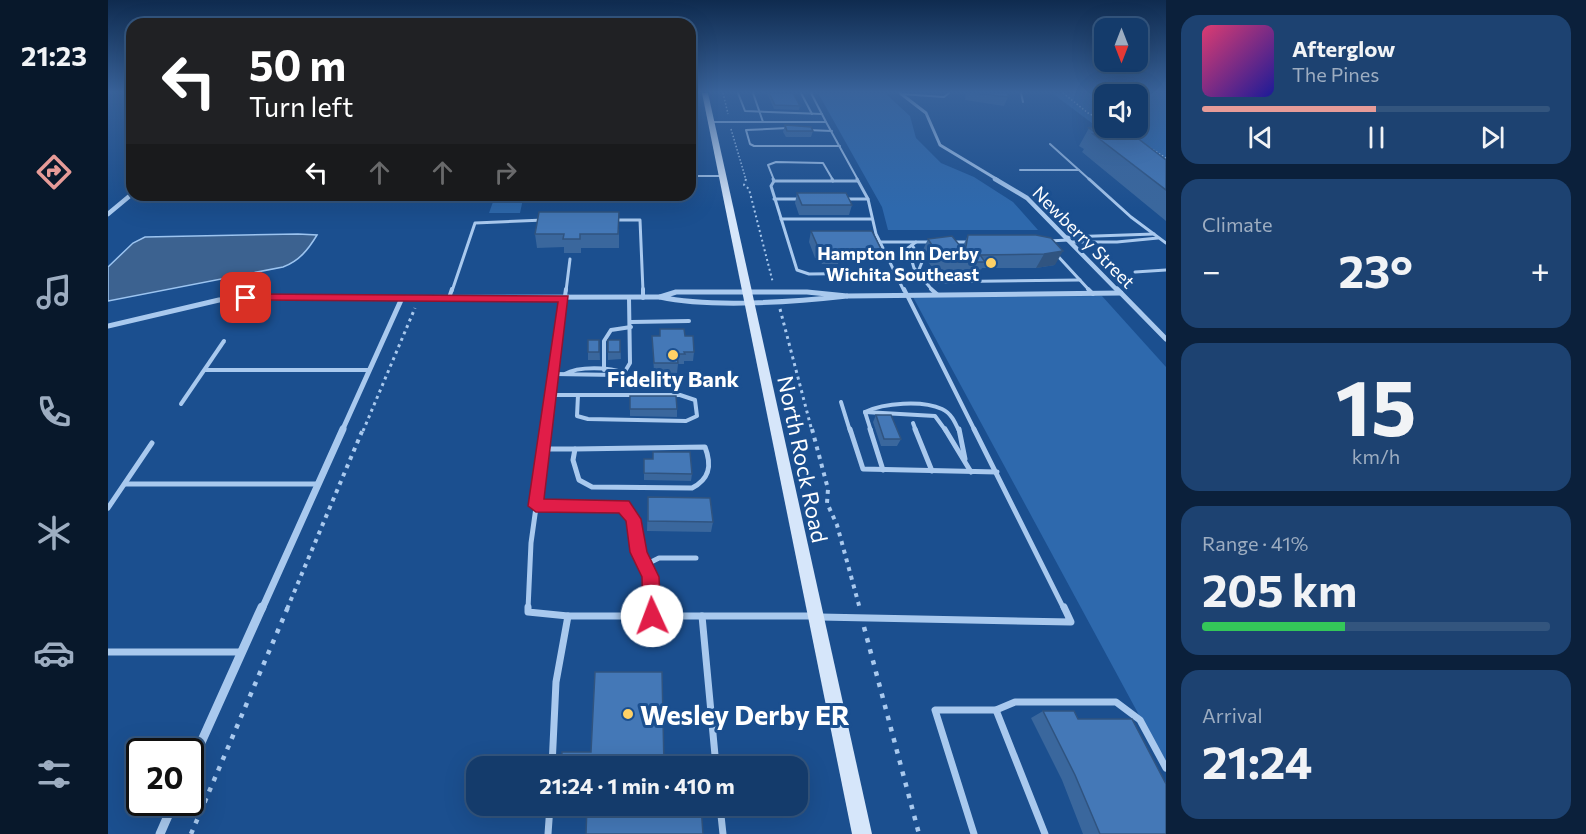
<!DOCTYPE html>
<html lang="en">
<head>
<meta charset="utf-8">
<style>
  body { margin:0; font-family:Commissioner,sans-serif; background:#1d4271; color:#f1f3f6; height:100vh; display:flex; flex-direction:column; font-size:22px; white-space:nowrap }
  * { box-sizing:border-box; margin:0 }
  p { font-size:20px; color:#9dadc1 }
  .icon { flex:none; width:33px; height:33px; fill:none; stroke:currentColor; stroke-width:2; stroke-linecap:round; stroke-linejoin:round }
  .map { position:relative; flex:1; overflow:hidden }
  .sheet { display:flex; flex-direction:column; gap:15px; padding:15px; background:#0b203b; width:420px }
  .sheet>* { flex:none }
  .banner { position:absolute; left:18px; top:18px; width:570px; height:183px; border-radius:18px; box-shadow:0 6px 24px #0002,0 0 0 2px #33557e; background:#202124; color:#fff; overflow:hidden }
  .needle { width:39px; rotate:180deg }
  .buttons { position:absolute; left:986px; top:18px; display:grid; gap:12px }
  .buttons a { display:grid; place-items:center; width:54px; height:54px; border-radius:12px; background:#143b6b; box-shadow:0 6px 24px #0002,0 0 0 2px #33557e; font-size:30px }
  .speed { position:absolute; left:18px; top:738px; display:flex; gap:12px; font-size:30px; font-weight:700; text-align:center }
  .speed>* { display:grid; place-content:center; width:78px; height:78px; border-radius:50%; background:#143b6b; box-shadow:0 6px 24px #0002,0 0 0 2px #33557e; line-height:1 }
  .speed .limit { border:3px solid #111; border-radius:9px; background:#fff; color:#111 }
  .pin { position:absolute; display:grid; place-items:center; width:51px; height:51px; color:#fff; margin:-26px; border-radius:12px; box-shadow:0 3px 9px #0006 }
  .me { position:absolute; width:66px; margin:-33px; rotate:358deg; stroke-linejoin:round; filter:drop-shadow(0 0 4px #0008) }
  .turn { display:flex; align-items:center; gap:21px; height:126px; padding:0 24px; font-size:27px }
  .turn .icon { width:78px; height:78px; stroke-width:2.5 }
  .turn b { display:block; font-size:42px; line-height:51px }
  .lanes { display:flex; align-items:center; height:57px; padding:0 24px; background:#0003; justify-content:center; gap:30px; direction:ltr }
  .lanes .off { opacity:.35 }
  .big { font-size:45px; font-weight:700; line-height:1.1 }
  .sheet .tile { flex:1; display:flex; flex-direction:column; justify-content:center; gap:9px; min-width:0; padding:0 21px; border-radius:18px; background:#1d4271 }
  .sheet .dial { align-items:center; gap:0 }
  .dial b { font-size:78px; line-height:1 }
  .song { display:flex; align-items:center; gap:18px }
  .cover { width:72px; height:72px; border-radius:9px; background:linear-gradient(135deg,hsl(340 70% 55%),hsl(240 70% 35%)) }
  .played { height:6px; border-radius:3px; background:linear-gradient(90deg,#e69b98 50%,#33557e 50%) }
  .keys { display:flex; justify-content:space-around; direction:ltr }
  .heat { display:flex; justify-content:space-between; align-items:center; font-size:33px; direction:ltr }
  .charge { height:9px; border-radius:4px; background:linear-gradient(90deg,#34c759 41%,#33557e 0) }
  .trip { position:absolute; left:358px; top:756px; width:342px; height:60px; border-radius:18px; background:#143b6b; box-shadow:0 6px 24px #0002,0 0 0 2px #33557e; font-weight:700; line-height:60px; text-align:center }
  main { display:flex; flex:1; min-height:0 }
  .dock { display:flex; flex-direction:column; width:108px; justify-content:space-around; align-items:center; background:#08182b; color:#9dadc1 }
  .dock .icon { width:42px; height:42px }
  .dock .current { color:#e69b98 }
  .dock b { font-size:27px; color:#f1f3f6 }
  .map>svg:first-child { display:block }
  .green { fill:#2e69ad; fill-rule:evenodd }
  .water { fill:#3c6290; stroke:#9cc4f0; stroke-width:1.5 }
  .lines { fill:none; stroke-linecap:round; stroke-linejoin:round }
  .path-far4 { stroke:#a9c9ee; stroke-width:1.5; stroke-dasharray:1.5 2; stroke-linecap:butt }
  .path-far3 { stroke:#a9c9ee; stroke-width:2; stroke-dasharray:2 3; stroke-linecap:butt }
  .path-far2 { stroke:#a9c9ee; stroke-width:3; stroke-dasharray:3 4; stroke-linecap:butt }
  .path-far1 { stroke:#a9c9ee; stroke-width:4; stroke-dasharray:4 5; stroke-linecap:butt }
  .path { stroke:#a9c9ee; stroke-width:4.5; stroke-dasharray:4.5 7; stroke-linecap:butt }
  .service-far4 { stroke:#a9c9ee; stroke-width:2 }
  .service-far3 { stroke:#a9c9ee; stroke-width:3 }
  .service-far2 { stroke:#a9c9ee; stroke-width:4 }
  .service-far1 { stroke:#a9c9ee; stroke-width:5 }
  .service { stroke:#a9c9ee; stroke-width:7 }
  .minor-far4 { stroke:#a9c9ee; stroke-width:3 }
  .minor-far3 { stroke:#a9c9ee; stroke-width:4.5 }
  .minor-far2 { stroke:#a9c9ee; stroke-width:5 }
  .minor-far1 { stroke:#a9c9ee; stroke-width:7 }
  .minor { stroke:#a9c9ee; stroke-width:9 }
  .secondary { fill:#d6e6fa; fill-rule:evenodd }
  .wall { fill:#3a679d }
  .shaded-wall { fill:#305480 }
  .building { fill:#4478b7; stroke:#305480; stroke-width:1.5 }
  .route { fill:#e11d48; stroke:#92132f; stroke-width:1.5 }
  .poi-dot { fill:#ffd166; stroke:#1b4f8f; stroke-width:2 }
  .labels { text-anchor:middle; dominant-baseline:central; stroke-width:6; stroke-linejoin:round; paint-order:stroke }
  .far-street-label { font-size:18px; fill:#fff; stroke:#1b4f8f }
  .far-poi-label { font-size:18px; font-weight:bold; fill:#fff; stroke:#1b4f8f; text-anchor:end }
  .poi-label { font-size:22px; font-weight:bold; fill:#fff; stroke:#1b4f8f }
  .street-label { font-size:22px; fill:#fff; stroke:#1b4f8f }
  .near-poi-label { font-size:27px; font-weight:bold; fill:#fff; stroke:#1b4f8f; text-anchor:start }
</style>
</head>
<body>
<main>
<nav class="dock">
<b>21:23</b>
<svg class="icon current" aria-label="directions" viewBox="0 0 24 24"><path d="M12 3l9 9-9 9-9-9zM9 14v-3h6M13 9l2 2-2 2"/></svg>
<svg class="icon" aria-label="music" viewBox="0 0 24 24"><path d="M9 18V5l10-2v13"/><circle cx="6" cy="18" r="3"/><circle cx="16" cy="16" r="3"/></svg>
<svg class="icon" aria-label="phone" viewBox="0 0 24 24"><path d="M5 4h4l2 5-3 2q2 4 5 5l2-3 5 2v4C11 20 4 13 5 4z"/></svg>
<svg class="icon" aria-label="climate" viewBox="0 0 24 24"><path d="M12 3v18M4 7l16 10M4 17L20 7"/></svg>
<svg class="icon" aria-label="car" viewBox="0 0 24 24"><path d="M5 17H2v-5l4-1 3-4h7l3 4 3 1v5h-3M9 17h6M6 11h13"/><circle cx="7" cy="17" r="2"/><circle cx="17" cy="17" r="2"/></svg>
<svg class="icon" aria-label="filters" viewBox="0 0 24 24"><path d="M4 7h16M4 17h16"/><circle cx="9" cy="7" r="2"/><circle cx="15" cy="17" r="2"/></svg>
</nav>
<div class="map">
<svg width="1058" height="834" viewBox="0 0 1058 834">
  <rect width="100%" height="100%" fill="#1b4f8f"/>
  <g class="green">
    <path d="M710 93H777L802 116 808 138 833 163 866 177 905 202 930 230H780L774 207Z"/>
    <path d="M944 93H1058V179ZM996 94H1029V128H996Z"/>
    <path d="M395 195H424L423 199H415L412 213H381L386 199H393Z"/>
    <path d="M994 296 1058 367V765L805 297Z"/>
  </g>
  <path class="water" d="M190 234 209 235C200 250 191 261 175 267L0 301V267L25 243 37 237Z"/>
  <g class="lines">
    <g class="path-far4">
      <path d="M615 93 620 114"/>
      <path d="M955 93 980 113 996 121"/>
      <path d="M623 129 638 180"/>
      <path d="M1042 148 1058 158"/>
    </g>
    <path class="path-far3" d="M638 179 636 185 641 189 665 283"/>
    <g class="path-far2">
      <path d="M672 309 704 431"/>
      <path d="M255 431 307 308"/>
    </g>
    <g class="path-far1">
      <path d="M704 429 720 489 719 503 729 525 752 609"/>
      <path d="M179 609 255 429"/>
    </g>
    <g class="path">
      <path d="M756 627 811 834"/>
      <path d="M83 834 180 607"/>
    </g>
    <g class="service-far4">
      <path d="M630 93 637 111 714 114"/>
      <path d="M645 93 655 122"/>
      <path d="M693 93 704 114"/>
      <path d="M913 93 915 102"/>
      <path d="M793 94 836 97 841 93"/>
      <path d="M603 122H718L703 93"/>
      <path d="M718 122 750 180"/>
      <path d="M680 128 638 130 642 144 646 146H732"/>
      <path d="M700 130 724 131"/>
      <path d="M942 144 982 180"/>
      <path d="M912 170H971"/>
      <path d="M582 176H614"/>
      <path d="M666 180 660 165 668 162 715 163 725 180"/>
    </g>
    <g class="service-far3">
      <path d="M665 179 666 181"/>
      <path d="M724 179 725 181"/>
      <path d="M749 179 760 199 768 234 796 291"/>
      <path d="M981 179 1023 217 1058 243"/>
      <path d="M750 181H666L663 186 689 270 701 274 788 273"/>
      <path d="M666 199H694"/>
      <path d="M735 199H760"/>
      <path d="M673 219H764"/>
      <path d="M507 220H532L535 291"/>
      <path d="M959 237 1046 234"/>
      <path d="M940 241 961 240"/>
      <path d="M772 242H808"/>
      <path d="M823 242H808L800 248 806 268 825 291"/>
      <path d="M844 242H862"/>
      <path d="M963 242H1009L1050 238"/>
      <path d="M804 245 810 255"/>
      <path d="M947 253 982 291"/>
      <path d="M810 272 814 262"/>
      <path d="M1027 272 1058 270"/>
      <path d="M816 282 972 280"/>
      <path d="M344 291 367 223 436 220"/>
      <path d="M458 291 462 259"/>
    </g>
    <g class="service-far2">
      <path d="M535 289V298"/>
      <path d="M796 289 867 431"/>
      <path d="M823 289 830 295"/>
      <path d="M980 289 985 294"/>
      <path d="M341 298 344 289"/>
      <path d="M523 322 581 321"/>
      <path d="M97 370H261"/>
      <path d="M496 370V341L503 330 523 327"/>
      <path d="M516 373 522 363 521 298"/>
      <path d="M446 374 509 375 516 373C502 367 470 366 457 374"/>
      <path d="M443 395H470"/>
      <path d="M470 395H572L587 400 589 416 578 421 480 419 469 416Z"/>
      <path d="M733 402 742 431"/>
      <path d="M73 404 116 341"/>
      <path d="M757 412 827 416 838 431"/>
      <path d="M757 412C776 403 814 400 834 409 843 413 847 422 851 431"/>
      <path d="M757 412 763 431"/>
      <path d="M805 423 808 431"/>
      <path d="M438 431 458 289"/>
    </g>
    <g class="service-far1">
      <path d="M742 429 755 469 889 472"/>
      <path d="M762 429 775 470"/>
      <path d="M807 429 824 471"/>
      <path d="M837 429 863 472"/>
      <path d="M851 429 857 459"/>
      <path d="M866 429 956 609"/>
      <path d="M597 447C604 465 602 479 584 488L484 487 471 480 465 460 467 449Z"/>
      <path d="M435 449H467"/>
      <path d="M17 484H210"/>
      <path d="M428 506H515L525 519 531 553 542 577 544 609"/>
      <path d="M0 508 44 443"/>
      <path d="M537 565 551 558H588"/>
      <path d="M420 609 423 543 439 429"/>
    </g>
    <g class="service">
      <path d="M420 607V612L460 616H703"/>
      <path d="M544 607V616"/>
      <path d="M594 616 608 766"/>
      <path d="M712 617 963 622 956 607"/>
      <path d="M0 652H134"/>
      <path d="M888 710 937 834"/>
      <path d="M444 766 448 682 460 616"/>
      <path d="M612 806 615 834"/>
      <path d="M440 834 442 806"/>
      <path d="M866 834 827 710H888L907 702H1008L1032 720 1058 768"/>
    </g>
    <path class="minor-far4" d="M792 93 818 113 832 145 890 180"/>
    <g class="minor-far3">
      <path d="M887 179 919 198 1010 291"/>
      <path d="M0 214 24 194"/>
    </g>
    <g class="minor-far2">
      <path d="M1009 289 1058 339"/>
      <path d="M568 292H699L739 296C686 302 603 308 552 297Z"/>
      <path d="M739 296 1013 293"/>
      <path d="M0 326 111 300 138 298 552 297"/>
      <path d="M234 431 294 298"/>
    </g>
    <path class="minor-far1" d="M154 609 235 429"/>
    <g class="minor">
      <path d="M82 767 154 607"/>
      <path d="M52 834 66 802"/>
    </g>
    <path class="secondary" d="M594 93H600L764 834H744Z"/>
  </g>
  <g class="wall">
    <path d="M659 93H685L692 106 691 110 666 109Z"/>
    <path d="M858 93H900V97L896 106 857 100Z"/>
    <path d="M677 125 705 131 703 137H678L675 132Z"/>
    <path d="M981 128 1058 160V221L974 152 976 149 971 146Z"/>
    <path d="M689 193 744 205 741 215H691L687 203Z"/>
    <rect x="444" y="195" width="28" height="1"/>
    <path d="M511 212V248H473V253H456V247L429 248 427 234Z"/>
    <path d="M703 231 773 249 770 260H731L730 264H714L711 258H707L701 242Z"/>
    <path d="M860 235H928L947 265 928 268H874L870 275 838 276 831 266H823L814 252 820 239 854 248Z"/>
    <path d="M552 329 577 336 586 352 585 361H576V364H570L569 373 546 372 544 336H552Z"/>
    <path d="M491 340 492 360H480V352Z"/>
    <path d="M500 340H512L513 359 500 360Z"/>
    <path d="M522 396 569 409V417L522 416Z"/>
    <path d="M768 415 793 439 789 446H773L765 422Z"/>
    <path d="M536 459 584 474 583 481 536 480Z"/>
    <path d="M540 497 605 522 603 532 539 531Z"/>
    <path d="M935 711 970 719 1058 834H975L954 780 923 718Z"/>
  </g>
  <path class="shaded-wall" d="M955 251 947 265 928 268 936 254Z"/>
  <g class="building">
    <path d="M661 93H685L692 106 667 105Z"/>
    <path d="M865 93H900V97Z"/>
    <path d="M677 125 703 127 705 131H679Z"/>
    <path d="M981 128H1011L1024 134 1058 160V190L985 134H989Z"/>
    <path d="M689 193H738L744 205H694Z"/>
    <path d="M431 212H511L510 234H472V239H455L456 234H427Z"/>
    <path d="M703 231H764L773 249H731L733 254H717L714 247H710Z"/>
    <path d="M860 235H928L943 238 955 251 936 254 872 255 877 262H844L837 252 829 253 820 239 844 236 857 252Z"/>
    <path d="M552 329H576L577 336H585L586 352H576L577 354H569L570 363H546L544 336H552Z"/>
    <rect x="480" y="340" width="11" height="12"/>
    <rect x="500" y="340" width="12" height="12"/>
    <path d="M522 396H568L569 409H522Z"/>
    <path d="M768 415H783L793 439H776Z"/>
    <path d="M545 452H582L584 474 536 473V459H545Z"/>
    <path d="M540 497 602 498 605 522 540 521Z"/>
    <path d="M487 672H554L556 766H453L454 752H483Z"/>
    <path d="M935 711H966L970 719H1024L1058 784V834H992L967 775Z"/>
    <path d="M479 806H593L595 834H478Z"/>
  </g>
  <linearGradient id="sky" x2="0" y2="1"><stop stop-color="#0f2b4f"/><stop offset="0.44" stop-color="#39639b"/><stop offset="1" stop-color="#39639b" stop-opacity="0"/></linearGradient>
  <rect width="1058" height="209" fill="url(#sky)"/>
  <path class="route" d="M138 294 460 296 436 499 521 501 533 519 539 552 551 577 553 616 550 622 544 625 538 622 535 616 534 577 522 552 518 521 511 513 428 512 420 506 450 302 134 300 132 298Z"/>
  <g class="poi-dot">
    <circle cx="883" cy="263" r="6"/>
    <circle cx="565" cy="355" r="6"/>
    <circle cx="520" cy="714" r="6"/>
  </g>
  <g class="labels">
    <g class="far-street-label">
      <text transform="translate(976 237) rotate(45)">Newberry Street</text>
    </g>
    <g class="far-poi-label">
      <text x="871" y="253">Hampton Inn Derby<tspan x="871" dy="21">Wichita Southeast</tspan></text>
    </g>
    <g class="poi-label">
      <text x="565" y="378">Fidelity Bank</text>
    </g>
    <g class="street-label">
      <text transform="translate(695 459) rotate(78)">North Rock Road</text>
    </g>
    <g class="near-poi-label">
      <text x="532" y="714">Wesley Derby ER</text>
    </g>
  </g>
</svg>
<div class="buttons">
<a><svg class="needle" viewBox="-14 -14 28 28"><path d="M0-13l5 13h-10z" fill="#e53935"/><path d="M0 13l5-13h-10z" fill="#9dadc1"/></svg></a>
<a><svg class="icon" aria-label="sound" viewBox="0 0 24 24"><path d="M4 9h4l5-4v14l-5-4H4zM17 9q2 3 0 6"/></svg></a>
</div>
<div class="speed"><div class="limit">20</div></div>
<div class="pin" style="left:138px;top:298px;background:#d93025"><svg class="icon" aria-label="arrive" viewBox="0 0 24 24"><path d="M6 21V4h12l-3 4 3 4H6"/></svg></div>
<svg class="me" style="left:544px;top:616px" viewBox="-20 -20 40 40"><circle r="19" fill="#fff"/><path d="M0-13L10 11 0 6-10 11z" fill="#e11d48"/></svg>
<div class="trip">21:24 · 1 min · 410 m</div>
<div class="banner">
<div class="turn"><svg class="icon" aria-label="left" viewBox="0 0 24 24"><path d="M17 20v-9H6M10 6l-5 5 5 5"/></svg><div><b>50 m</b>Turn left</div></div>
<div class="lanes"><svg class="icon" aria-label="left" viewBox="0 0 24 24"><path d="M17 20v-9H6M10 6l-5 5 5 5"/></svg><svg class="icon off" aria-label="ahead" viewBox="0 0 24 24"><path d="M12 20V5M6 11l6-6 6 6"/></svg><svg class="icon off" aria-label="ahead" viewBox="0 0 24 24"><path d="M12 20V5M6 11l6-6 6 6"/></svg><svg class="icon off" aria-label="right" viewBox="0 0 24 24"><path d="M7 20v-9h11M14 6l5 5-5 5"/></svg></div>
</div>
</div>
<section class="sheet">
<div class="tile">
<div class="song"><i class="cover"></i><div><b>Afterglow</b><p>The Pines</p></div></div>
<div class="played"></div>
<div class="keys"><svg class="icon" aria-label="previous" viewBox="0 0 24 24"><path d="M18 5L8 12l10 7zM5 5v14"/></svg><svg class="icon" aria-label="pause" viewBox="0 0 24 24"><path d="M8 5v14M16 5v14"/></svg><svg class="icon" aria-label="next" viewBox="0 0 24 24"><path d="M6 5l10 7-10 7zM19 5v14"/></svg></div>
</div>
<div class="tile"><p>Climate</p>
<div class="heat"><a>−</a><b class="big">23°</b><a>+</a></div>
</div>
<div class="tile dial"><b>15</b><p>km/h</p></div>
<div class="tile"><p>Range · 41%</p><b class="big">205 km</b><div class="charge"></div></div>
<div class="tile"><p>Arrival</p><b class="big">21:24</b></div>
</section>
</main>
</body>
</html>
